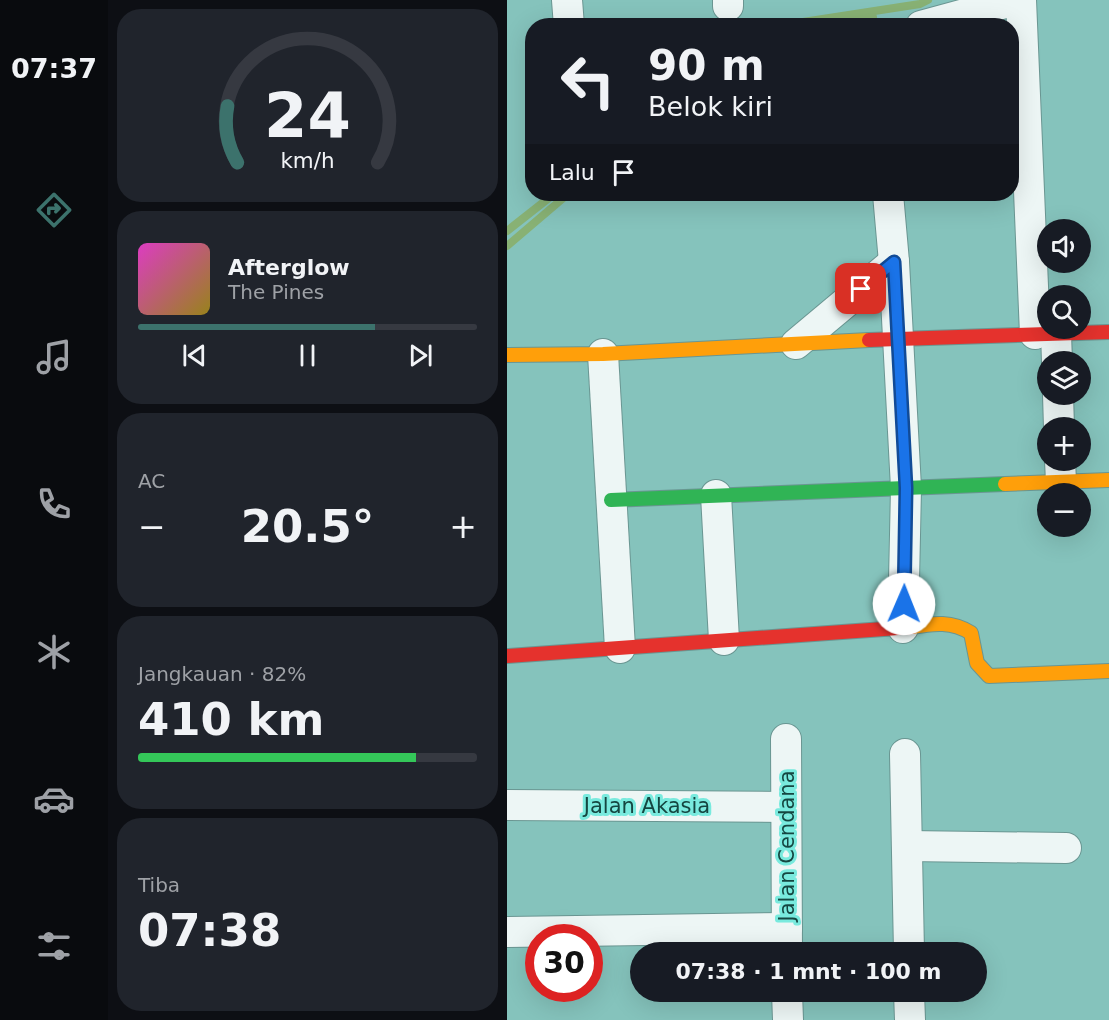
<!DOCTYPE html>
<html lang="id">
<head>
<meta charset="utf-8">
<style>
  body { margin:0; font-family:"DejaVu Sans",sans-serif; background:#20242c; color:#f1f3f6; height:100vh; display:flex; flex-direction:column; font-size:22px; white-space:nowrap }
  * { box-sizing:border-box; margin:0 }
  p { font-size:20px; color:#9ea1a6 }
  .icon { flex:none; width:33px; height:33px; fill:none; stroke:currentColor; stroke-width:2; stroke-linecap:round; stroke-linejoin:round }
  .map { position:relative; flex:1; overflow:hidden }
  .details { display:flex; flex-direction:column; gap:9px; padding:9px; background:#0d0f14; width:399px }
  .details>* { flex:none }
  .top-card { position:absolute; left:18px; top:18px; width:494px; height:183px; border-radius:24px; box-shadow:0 6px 24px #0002; background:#171b24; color:#f1f3f6; overflow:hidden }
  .buttons { position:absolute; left:530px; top:219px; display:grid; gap:12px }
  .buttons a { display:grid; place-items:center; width:54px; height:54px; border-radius:50%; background:#171b24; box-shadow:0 6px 24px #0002; font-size:30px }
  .speed { position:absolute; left:18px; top:924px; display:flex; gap:12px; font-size:30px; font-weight:700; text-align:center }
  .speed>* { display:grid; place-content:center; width:78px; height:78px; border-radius:50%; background:#171b24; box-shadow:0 6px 24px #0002; line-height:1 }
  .speed .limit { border:9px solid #d22; background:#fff; color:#111 }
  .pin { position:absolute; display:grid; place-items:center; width:51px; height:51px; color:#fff; margin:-26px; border-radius:12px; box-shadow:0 3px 9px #0006 }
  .me { position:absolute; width:66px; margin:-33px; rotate:1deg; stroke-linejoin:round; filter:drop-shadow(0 0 4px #0008) }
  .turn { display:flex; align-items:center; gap:21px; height:126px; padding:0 24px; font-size:27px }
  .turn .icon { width:78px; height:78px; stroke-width:2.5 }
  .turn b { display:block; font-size:42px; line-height:51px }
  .then { display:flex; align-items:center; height:57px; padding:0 24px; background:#0003; gap:12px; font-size:22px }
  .big { font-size:45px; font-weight:600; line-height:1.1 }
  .details .tile { flex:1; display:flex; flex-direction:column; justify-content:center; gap:9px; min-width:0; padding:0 21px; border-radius:24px; background:#20242c }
  .details .dial { align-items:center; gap:0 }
  .dial svg { height:156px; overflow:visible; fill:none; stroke:#363941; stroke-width:7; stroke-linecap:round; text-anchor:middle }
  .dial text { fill:#f1f3f6; stroke:none }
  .song { display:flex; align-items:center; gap:18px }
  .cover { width:72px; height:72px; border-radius:9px; background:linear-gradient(135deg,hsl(310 70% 55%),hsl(50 70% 35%)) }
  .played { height:6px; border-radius:3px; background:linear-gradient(90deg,#3c726c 70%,#363941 70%) }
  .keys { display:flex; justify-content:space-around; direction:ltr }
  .heat { display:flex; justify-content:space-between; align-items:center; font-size:33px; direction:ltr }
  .charge { height:9px; border-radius:4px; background:linear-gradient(90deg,#34c759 82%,#363941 0) }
  .trip { position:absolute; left:123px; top:942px; width:357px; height:60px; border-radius:30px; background:#171b24; box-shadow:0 6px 24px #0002; font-weight:600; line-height:60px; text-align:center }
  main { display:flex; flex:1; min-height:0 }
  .tabs { display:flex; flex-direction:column; width:108px; justify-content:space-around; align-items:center; background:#090b0e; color:#9ea1a6 }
  .tabs .icon { width:42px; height:42px }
  .tabs .current { color:#3c726c }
  .tabs b { font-size:27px; color:#f1f3f6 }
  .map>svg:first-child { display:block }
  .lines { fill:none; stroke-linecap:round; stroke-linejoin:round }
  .stream { stroke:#88b174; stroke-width:8 }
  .street-casing { stroke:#6a9692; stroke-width:32 }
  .fast-casing { stroke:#6a9692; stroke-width:16 }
  .slow-casing { stroke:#6a9692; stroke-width:16 }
  .jam-casing { stroke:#6a9692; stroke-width:16 }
  .street { stroke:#edf6f5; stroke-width:30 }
  .fast { stroke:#30b455; stroke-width:14 }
  .slow { stroke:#ff9f0a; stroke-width:14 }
  .jam { stroke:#e5322d; stroke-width:14 }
  .route-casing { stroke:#114b97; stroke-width:15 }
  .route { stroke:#1a73e8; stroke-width:10 }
  .labels { text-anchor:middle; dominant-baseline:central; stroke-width:6; stroke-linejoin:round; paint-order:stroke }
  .street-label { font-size:21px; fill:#154641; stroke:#79eade }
</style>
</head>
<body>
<main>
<nav class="tabs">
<b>07:37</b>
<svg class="icon current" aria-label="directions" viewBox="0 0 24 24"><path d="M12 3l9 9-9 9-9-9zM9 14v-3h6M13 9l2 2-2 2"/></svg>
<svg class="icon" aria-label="music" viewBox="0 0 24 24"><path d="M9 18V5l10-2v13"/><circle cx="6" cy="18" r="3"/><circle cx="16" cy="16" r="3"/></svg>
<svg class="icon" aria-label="phone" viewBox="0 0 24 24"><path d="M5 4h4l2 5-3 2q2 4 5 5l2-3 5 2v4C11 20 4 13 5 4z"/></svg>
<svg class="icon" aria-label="climate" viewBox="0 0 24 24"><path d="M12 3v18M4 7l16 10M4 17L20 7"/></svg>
<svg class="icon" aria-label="car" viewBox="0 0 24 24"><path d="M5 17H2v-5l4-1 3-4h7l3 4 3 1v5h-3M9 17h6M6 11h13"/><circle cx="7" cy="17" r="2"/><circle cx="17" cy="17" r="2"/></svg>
<svg class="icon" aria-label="filters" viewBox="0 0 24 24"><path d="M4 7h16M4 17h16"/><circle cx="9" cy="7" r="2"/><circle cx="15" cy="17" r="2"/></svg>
</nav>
<section class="details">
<div class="tile dial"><svg viewBox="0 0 100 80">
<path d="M14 69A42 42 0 1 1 86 69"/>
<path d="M14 69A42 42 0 0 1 9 40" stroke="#3c726c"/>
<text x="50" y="56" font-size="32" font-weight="700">24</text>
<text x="50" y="72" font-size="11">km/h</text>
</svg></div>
<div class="tile">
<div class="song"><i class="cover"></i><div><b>Afterglow</b><p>The Pines</p></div></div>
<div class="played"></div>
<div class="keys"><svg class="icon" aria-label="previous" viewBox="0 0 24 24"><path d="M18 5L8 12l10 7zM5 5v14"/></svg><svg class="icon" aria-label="pause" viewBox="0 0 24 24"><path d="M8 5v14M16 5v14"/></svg><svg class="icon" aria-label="next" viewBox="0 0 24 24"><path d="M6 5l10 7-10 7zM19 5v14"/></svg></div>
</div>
<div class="tile"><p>AC</p>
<div class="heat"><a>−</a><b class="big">20.5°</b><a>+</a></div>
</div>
<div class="tile"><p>Jangkauan · 82%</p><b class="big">410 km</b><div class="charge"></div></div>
<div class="tile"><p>Tiba</p><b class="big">07:38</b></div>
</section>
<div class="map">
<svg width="602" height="1020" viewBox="0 0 602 1020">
  <rect width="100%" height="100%" fill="#85c3bc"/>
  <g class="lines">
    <g class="stream">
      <path d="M270 26 413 4 421 0"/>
      <path d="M325 26 366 17"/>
      <path d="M0 231 47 194"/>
      <path d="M0 246 61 194"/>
    </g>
    <g class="street-casing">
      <g id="street">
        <path d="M60 0 62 26"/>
        <path d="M221 0V6"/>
        <path d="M514 0 528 334"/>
        <path d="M414 26 509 0"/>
        <path d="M381 194 387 262 399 488 396 628"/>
        <path d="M549 333 550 362"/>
        <path d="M289 344 387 262"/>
        <path d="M96 354 113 648"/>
        <path d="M551 394 552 428"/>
        <path d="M553 460 554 482"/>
        <path d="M209 495 217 640"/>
        <path d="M279 739 280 952"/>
        <path d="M398 754 402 952"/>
        <path d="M0 805 279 807"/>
        <path d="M400 846 559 848"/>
        <path d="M0 932 280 928"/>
        <path d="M280 992 281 1020"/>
        <path d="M402 992 403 1020"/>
      </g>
    </g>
    <g class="fast-casing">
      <path id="fast" d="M104 500 498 484"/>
    </g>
    <g class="slow-casing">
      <g id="slow">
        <path d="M0 355 96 354 362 340"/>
        <path d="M498 484 602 480"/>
        <path d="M405 627C427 623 445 621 464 633L470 663 482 676 602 671"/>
      </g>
    </g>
    <g class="jam-casing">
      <g id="jam">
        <path d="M362 340 602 332"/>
        <path d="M0 656 405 627"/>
      </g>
    </g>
    <use href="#street" class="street"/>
    <use href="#fast" class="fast"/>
    <use href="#slow" class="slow"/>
    <use href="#jam" class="jam"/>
  </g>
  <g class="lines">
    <g class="route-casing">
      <path id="route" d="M354 289 387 262 399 488 397 604"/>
    </g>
    <use href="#route" class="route"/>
  </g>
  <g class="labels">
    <g class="street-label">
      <text x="140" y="806">Jalan Akasia</text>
      <text transform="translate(280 846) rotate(-90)">Jalan Cendana</text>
    </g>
  </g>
</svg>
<div class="buttons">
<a><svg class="icon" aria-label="sound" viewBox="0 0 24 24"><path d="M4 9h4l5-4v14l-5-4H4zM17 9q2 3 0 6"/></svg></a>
<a><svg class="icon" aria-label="search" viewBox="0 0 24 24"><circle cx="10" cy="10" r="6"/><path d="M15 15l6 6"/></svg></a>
<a><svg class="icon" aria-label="layers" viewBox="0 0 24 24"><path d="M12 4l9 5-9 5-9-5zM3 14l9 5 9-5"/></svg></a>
<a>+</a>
<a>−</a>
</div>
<div class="speed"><div class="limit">30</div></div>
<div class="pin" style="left:354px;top:289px;background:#d93025"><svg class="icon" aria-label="arrive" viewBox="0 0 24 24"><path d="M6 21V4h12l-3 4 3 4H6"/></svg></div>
<svg class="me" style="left:397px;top:604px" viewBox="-20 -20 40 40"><circle r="19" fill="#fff"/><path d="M0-13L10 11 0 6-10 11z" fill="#1a73e8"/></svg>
<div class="trip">07:38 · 1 mnt · 100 m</div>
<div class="top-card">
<div class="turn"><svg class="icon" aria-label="left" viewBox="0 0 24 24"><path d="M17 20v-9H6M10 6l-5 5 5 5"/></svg><div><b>90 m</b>Belok kiri</div></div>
<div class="then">Lalu<svg class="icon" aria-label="arrive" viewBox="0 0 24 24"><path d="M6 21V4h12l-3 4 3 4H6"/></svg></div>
</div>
</div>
</main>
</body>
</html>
